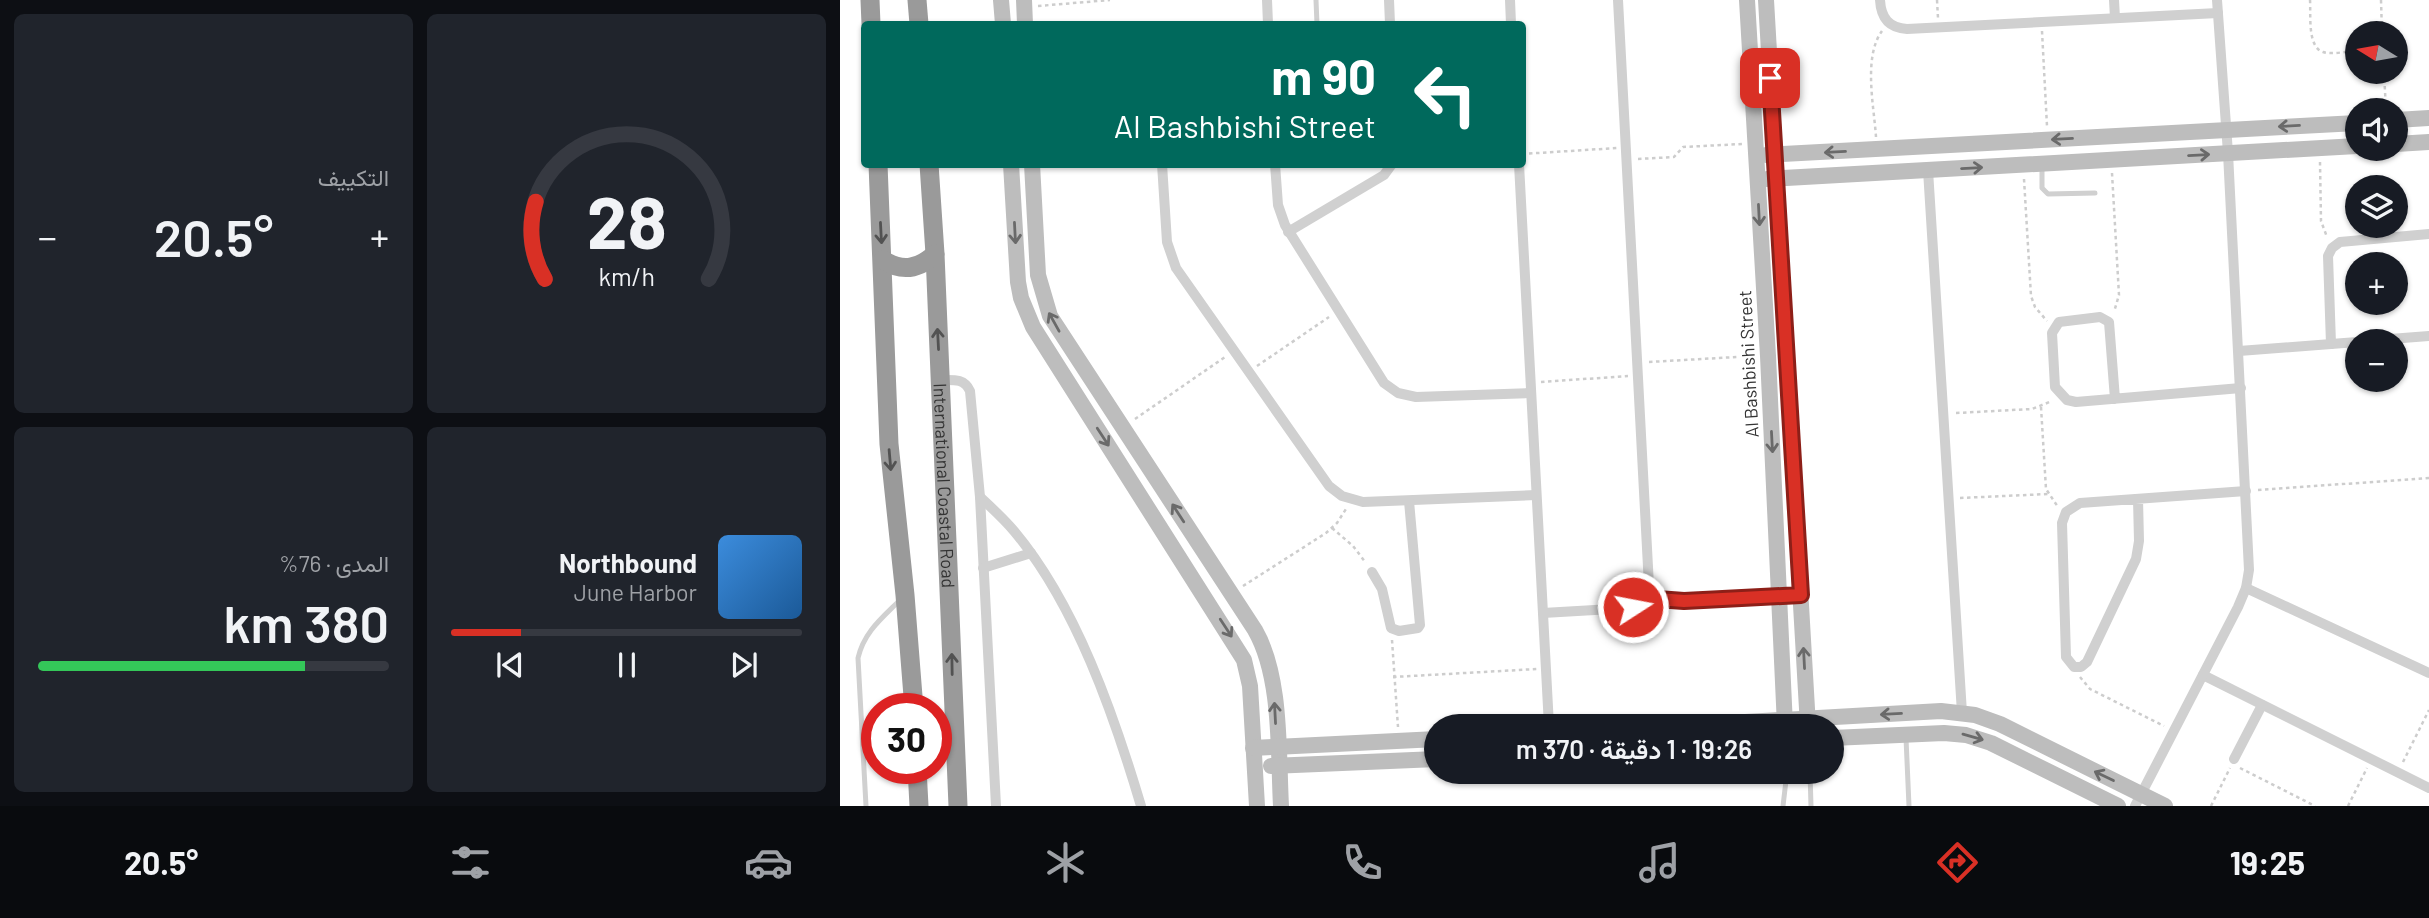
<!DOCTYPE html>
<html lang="ar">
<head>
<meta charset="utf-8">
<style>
  body { margin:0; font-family:Barlow,Vazirmatn,sans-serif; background:#20242c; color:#f1f3f6; direction:rtl; height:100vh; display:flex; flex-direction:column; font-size:26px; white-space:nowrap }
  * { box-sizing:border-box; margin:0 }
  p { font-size:23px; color:#9ea1a6 }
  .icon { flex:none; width:38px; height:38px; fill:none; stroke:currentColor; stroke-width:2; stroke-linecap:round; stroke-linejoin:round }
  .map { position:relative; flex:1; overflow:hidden; direction:ltr }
  .drawer { display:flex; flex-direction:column; gap:14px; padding:14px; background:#0d0f14; width:840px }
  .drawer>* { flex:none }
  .top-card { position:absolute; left:21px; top:21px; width:665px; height:147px; border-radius:7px; box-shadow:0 2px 5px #0004; direction:rtl; background:#00695c; color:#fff; overflow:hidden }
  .needle { width:46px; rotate:281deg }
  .tools { position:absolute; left:1505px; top:21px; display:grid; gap:14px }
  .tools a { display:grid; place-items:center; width:63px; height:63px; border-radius:50%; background:#171b24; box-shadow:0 2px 5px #0004; font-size:35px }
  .speed { position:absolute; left:21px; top:693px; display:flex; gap:14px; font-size:35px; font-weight:700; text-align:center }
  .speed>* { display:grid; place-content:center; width:91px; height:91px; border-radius:50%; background:#171b24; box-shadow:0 2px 5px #0004; line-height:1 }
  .speed .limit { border:10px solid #d22; background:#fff; color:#111 }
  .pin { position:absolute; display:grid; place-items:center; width:60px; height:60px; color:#fff; margin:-30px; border-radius:14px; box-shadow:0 4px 10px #0006 }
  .me { position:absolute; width:77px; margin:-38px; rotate:79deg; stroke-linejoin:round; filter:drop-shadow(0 0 5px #0008) }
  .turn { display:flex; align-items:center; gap:24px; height:147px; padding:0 35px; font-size:32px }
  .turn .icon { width:91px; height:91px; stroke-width:2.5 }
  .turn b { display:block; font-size:49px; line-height:60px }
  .big { font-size:52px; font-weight:600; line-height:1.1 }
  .drawer .tile { flex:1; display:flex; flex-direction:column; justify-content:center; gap:10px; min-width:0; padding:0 24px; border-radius:10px; background:#20242c }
  .drawer .dial { align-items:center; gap:0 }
  .dial svg { height:182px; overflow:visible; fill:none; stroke:#363941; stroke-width:7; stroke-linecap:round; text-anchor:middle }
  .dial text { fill:#f1f3f6; stroke:none }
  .song { display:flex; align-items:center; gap:21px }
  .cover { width:84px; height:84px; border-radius:10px; background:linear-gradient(135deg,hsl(210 70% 55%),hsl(210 70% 35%)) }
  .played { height:7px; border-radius:4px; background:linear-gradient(90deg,#d93025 20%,#363941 20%) }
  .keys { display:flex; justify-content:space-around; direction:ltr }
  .heat { display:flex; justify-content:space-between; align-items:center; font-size:38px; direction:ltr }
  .charge { height:10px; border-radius:5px; background:linear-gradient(90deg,#34c759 76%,#363941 0) }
  .drawer .tiles { flex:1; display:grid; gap:14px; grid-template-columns:repeat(2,1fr) }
  .trip { position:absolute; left:584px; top:714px; width:420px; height:70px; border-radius:35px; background:#171b24; box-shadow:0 2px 5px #0004; font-weight:600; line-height:70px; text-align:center; direction:rtl }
  .menu { display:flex; height:112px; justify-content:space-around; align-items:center; background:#090b0e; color:#9ea1a6 }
  .menu .icon { width:49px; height:49px }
  .menu .selected { color:#d93025 }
  .menu b { font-size:32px; color:#f1f3f6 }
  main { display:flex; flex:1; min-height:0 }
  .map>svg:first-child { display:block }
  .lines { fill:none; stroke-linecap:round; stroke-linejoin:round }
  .path { stroke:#cdcdcd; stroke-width:2.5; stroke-dasharray:3.5 3.5; stroke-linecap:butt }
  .lane { stroke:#d0d0d0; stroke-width:5 }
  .street { stroke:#d0d0d0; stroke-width:10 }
  .secondary { stroke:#bdbdbd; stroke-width:16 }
  .highway { stroke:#9a9a9a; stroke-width:19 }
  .oneway { stroke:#6a6a6a }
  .oneway2 { stroke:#525252 }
  .route-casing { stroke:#8d1f18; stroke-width:18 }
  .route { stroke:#d93025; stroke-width:12 }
  .labels { text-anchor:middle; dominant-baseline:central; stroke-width:7; stroke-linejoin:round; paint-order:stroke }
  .street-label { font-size:18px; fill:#333; stroke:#fff }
</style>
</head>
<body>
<main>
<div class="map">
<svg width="1589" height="806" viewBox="0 0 1589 806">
  <rect width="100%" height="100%" fill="#fff"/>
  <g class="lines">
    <g class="path">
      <path d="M1097 0 1098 18"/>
      <path d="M1470 0C1471 14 1467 47 1483 52 1493 55 1507 51 1517 51"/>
      <path d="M1541 0 1542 33"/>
      <path d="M198 6 270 0"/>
      <path d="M1202 31 1207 126"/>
      <path d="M1544 72 1546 110"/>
      <path d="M1036 137C1034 106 1023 57 1042 31"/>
      <path d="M682 154 777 148"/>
      <path d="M798 159 834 157 843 147 902 144"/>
      <path d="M1480 162 1481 221 1487 237"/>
      <path d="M1272 173 1279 295 1274 312"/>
      <path d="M1184 179 1191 296 1195 307 1207 321"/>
      <path d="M809 362 914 356"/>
      <path d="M417 366 489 317"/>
      <path d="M701 382 788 376"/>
      <path d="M1201 407 1206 489 1218 507"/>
      <path d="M1116 413 1192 409 1212 401"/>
      <path d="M295 419 385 357"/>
      <path d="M1418 490 1589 478"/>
      <path d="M1120 498 1208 494"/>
      <path d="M492 528 513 546 526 563"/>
      <path d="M403 586 486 533 497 523 506 509"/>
      <path d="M552 640 558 727"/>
      <path d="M553 677 697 669"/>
      <path d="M1240 677 1250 689 1324 726"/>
      <path d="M1563 762 1589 710"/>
      <path d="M1400 768 1475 806"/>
      <path d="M1371 806 1390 768"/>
      <path d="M1508 806 1527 768"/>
    </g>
    <g class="lane">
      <path d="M476 0 477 24"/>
      <path d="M1202 167V188L1208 194 1255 193"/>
      <path d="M804 598 844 601 937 596"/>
      <path d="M1066 738 1069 806"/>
      <path d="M970 772 971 806"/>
      <path d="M26 806 18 658C24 632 42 618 60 600"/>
      <path d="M943 806 947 772"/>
    </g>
    <g class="street">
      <path d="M427 0 428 24"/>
      <path d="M549 0 550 24"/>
      <path d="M670 0 671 24"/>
      <path d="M1040 0C1041 18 1049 28 1067 29L1378 13"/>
      <path d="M1274 0 1275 18"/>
      <path d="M322 164 327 242 336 268 489 486 502 496 523 502 696 495"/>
      <path d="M435 164 438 205 445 225 544 383 558 393 576 397 691 393"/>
      <path d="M679 164 709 726"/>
      <path d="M1088 170 1122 713"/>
      <path d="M448 232 544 175 552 164"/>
      <path d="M1524 341 1589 336"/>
      <path d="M1491 344 1488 256 1492 248 1500 242 1589 234"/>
      <path d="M1399 351 1517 342"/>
      <path d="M100 380C113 380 124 378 130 391L140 497 156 806"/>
      <path d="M1275 399 1269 322 1260 317 1219 322 1212 333 1215 387 1227 400 1236 402 1401 388"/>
      <path d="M140 497C152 508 164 519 174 531 236 605 274 715 301 806"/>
      <path d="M1298 499 1299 541 1296 559 1247 662 1241 667H1234L1226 657 1222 523 1226 512 1240 503 1406 491"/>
      <path d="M143 568 191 553"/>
      <path d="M532 572 542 589 551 628 559 631 578 628 580 625 569 501"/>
      <path d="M1406 588 1589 673"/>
      <path d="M703 613 789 608 804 598 809 586 778 0"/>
      <path d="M1363 675 1589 788"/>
      <path d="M1394 759 1422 705"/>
      <path d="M1295 806 1398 607 1406 588 1409 570 1388 153 1377 0"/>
    </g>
    <g class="secondary">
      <path d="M161 0 163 24"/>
      <path d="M184 0 185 24"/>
      <path d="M907 0 928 356 945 726"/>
      <path d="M926 0 968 726"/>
      <path d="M1556 120 1589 118"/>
      <path d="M1556 144 1589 142"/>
      <path d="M926 155 1517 123"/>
      <path d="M171 164 178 282 181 298 193 327 404 660 410 686 417 806"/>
      <path d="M192 164 198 275 210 316 415 630C442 677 438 752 441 806"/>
      <path d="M927 179 1517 146"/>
      <path d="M835 726 1101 711 1135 715 1160 724 1325 806"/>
      <path d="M992 738 1104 733 1126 735 1151 743 1278 806"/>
      <path d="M413 748 597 739"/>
      <path d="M431 766 597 759"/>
    </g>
    <g class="highway">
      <path d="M30 0 31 24"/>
      <path d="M77 0 79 24"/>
      <path d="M38 164 49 444 65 595 74 709"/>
      <path id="s1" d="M89 164 95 254 118 806"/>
      <path d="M43 260C62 272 79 269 95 254"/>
      <path d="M77 768 79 806"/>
    </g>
  </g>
  <defs><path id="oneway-shaft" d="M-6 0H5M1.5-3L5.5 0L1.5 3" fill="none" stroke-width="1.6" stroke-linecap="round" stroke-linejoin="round" transform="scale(1.75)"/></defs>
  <g class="oneway">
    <use href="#oneway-shaft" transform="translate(1449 126) rotate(177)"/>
    <use href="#oneway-shaft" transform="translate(1222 139) rotate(177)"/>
    <use href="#oneway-shaft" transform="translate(995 152) rotate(177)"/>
    <use href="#oneway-shaft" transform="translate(1359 155) rotate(-3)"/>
    <use href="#oneway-shaft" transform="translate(1132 168) rotate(-3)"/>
    <use href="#oneway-shaft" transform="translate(919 215) rotate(87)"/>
    <use href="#oneway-shaft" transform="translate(175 233) rotate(87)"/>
    <use href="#oneway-shaft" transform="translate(214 322) rotate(-119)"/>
    <use href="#oneway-shaft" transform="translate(263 437) rotate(57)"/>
    <use href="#oneway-shaft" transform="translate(932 442) rotate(87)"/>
    <use href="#oneway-shaft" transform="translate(338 513) rotate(-123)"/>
    <use href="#oneway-shaft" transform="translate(386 628) rotate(57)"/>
    <use href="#oneway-shaft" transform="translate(964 658) rotate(-93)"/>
    <use href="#oneway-shaft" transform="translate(435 713) rotate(-93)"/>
    <use href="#oneway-shaft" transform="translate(1051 714) rotate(177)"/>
    <use href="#oneway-shaft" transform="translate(1133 737) rotate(16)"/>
    <use href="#oneway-shaft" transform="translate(1264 776) rotate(-154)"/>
  </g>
  <g class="oneway2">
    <use href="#oneway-shaft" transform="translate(41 233) rotate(87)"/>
    <use href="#oneway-shaft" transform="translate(98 339) rotate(-93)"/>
    <use href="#oneway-shaft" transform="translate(50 460) rotate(85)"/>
    <use href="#oneway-shaft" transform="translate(112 664) rotate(-91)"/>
  </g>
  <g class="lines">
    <g class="route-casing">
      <path id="route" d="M793 607 804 598 844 601 961 595 930 78"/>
    </g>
    <use href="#route" class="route"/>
  </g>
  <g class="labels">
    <g class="street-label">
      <text transform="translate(908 364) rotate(-93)">Al Bashbishi Street</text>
      <text stroke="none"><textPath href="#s1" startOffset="322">International Coastal Road</textPath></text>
    </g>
  </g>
</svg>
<div class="tools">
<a><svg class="needle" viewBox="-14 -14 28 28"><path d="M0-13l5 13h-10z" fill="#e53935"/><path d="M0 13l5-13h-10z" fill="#9ea1a6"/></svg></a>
<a><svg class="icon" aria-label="sound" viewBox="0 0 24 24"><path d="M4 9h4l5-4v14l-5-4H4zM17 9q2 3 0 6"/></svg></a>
<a><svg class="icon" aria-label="layers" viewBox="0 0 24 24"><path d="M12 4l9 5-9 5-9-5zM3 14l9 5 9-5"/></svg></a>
<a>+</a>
<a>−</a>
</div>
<div class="speed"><div class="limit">30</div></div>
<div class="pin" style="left:930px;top:78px;background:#d93025"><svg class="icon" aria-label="arrive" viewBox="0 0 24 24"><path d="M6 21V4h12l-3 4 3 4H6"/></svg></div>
<svg class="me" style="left:793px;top:607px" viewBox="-20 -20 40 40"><circle r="17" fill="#d93025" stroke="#fff" stroke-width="3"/><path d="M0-11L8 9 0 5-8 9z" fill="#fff"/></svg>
<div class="trip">19:26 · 1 دقيقة · 370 m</div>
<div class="top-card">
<div class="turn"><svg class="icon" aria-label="left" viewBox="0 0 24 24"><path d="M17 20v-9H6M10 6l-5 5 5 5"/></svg><div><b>90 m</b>Al Bashbishi Street</div></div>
</div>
</div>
<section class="drawer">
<div class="tiles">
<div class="tile dial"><svg viewBox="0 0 100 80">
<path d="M14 69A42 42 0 1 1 86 69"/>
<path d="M14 69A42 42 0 0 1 10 35" stroke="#d93025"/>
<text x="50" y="56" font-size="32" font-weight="700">28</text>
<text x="50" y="72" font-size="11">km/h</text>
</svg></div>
<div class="tile"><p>التكييف</p>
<div class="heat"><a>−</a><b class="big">20.5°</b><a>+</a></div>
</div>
<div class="tile">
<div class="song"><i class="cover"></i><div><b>Northbound</b><p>June Harbor</p></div></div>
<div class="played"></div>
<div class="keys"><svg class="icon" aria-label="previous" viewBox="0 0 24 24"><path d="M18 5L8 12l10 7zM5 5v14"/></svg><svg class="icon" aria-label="pause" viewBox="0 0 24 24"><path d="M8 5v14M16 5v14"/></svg><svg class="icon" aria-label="next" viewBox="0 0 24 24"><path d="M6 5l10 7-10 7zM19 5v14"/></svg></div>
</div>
<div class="tile"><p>المدى · 76%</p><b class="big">380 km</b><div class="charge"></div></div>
</div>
</section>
</main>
<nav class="menu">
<b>19:25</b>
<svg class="icon selected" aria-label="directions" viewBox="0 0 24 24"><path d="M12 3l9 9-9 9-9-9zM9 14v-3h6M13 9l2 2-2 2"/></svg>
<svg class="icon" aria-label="music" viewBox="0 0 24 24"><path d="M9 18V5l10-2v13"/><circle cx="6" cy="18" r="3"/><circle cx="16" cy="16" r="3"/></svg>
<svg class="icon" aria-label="phone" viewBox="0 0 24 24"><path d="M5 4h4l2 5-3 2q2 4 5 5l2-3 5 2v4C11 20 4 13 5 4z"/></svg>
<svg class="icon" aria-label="climate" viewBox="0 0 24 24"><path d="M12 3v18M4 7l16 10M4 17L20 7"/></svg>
<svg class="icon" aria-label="car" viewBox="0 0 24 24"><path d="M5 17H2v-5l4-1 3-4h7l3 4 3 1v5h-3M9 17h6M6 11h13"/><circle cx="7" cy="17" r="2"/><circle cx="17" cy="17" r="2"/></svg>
<svg class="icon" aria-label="filters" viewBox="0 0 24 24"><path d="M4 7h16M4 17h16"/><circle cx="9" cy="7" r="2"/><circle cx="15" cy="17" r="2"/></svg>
<b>20.5°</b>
</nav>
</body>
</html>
